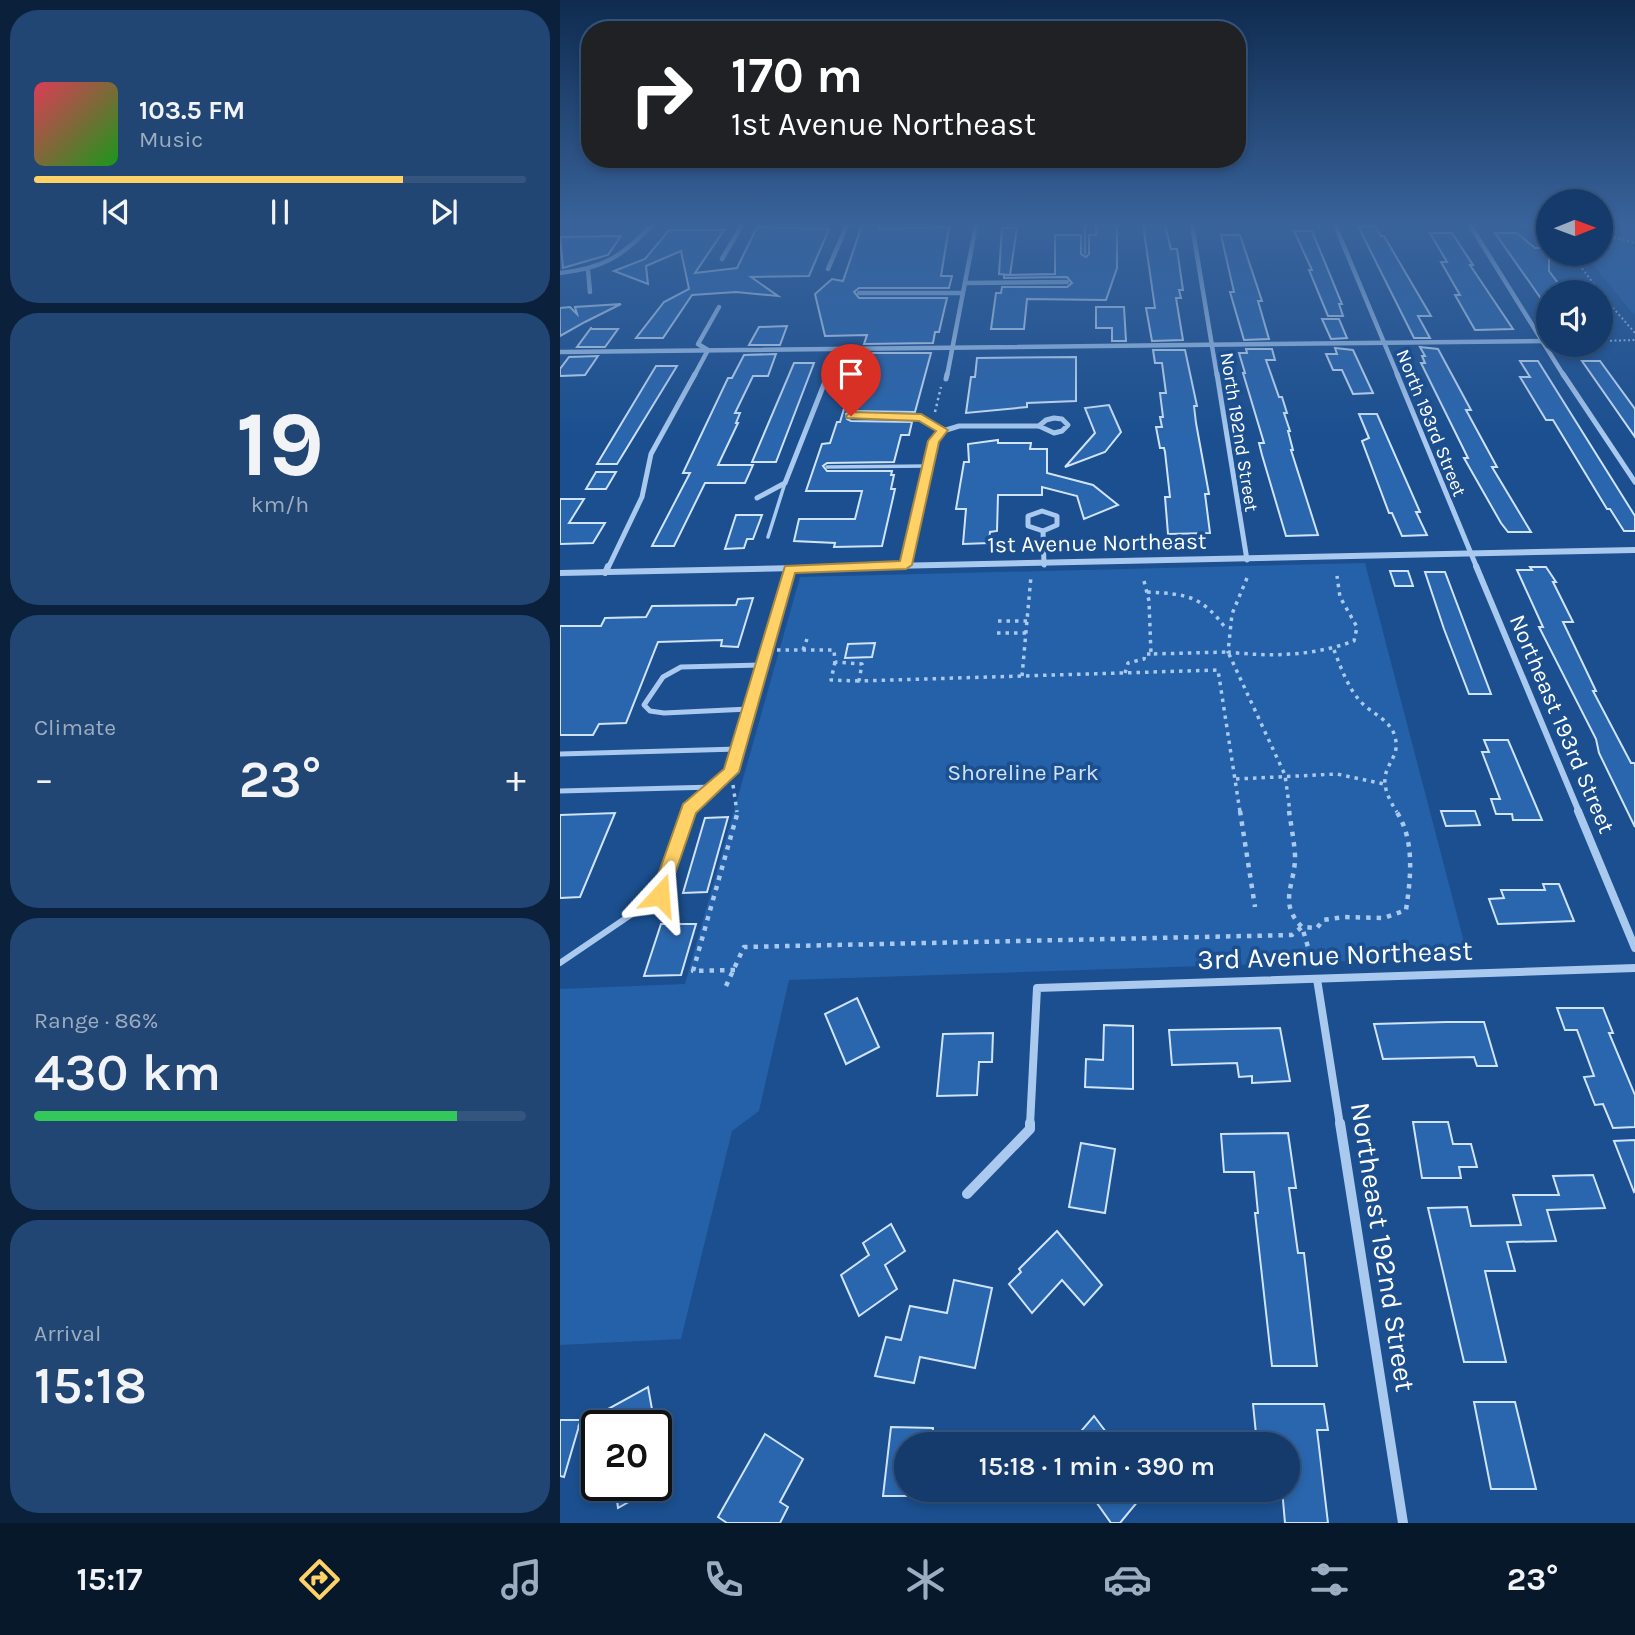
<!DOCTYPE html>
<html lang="en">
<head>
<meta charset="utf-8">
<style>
  body { margin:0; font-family:Karla,sans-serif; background:#214673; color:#f1f3f6; height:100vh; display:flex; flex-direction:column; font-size:26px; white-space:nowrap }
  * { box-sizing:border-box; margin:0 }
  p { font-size:23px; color:#9dadc1 }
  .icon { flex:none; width:38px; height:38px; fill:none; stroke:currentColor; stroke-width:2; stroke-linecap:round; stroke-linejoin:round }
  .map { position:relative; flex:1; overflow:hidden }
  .sheet { display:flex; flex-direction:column; gap:10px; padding:10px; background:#0b203b; width:560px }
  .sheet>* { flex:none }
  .hud { position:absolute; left:21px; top:21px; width:665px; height:147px; border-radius:28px; box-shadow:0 4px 10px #0003,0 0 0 2px #33557e; background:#202124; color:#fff; overflow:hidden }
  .needle { width:46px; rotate:89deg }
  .buttons { position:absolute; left:976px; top:189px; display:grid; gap:14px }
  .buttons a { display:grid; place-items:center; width:77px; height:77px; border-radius:50%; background:#143b6b; box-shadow:0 4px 10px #0003,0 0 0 2px #33557e; font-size:35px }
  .speed { position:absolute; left:21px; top:1410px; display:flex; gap:14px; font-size:35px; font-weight:700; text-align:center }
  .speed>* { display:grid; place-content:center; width:91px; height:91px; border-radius:50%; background:#143b6b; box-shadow:0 4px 10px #0003,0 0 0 2px #33557e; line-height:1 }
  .speed .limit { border:4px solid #111; border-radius:10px; background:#fff; color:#111 }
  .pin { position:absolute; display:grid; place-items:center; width:60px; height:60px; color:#fff; margin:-72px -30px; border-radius:50% 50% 50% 0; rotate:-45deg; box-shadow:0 0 7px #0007 }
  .pin .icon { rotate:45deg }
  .me { position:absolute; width:77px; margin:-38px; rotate:19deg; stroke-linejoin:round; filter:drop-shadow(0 0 5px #0008) }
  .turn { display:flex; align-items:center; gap:24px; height:147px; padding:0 35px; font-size:32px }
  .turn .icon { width:91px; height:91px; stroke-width:2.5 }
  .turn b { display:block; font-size:49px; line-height:60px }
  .big { font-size:52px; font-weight:600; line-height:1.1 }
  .sheet .widget { flex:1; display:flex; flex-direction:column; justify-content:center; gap:10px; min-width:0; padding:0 24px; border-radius:28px; background:#214673 }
  .sheet .dial { align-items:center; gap:0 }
  .dial b { font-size:91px; line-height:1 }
  .song { display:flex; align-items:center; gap:21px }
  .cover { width:84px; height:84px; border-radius:10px; background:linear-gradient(135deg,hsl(350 70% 55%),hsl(120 70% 35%)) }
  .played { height:7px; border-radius:4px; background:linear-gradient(90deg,#ffd166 75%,#33557e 75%) }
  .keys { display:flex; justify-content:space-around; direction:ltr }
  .heat { display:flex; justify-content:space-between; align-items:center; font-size:38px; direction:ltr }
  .charge { height:10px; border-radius:5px; background:linear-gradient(90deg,#34c759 86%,#33557e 0) }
  .trip { position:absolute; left:334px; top:1432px; width:406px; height:70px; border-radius:35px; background:#143b6b; box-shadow:0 4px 10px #0003,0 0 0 2px #33557e; font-weight:600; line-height:70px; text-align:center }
  .tab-bar { display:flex; height:112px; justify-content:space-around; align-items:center; background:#08182b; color:#9dadc1 }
  .tab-bar .icon { width:49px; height:49px }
  .tab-bar .on { color:#ffd166 }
  .tab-bar b { font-size:32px; color:#f1f3f6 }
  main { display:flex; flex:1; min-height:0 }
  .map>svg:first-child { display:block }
  .green { fill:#2461a8 }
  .building { fill:#2a66ad; stroke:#cfe3fa; stroke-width:2 }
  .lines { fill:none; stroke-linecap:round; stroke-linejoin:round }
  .path-far3 { stroke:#a9c9ee; stroke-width:2; stroke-dasharray:2 2.5; stroke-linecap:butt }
  .path-far2 { stroke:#a9c9ee; stroke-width:2.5; stroke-dasharray:2.5 3.5; stroke-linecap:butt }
  .path-far1 { stroke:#a9c9ee; stroke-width:3.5; stroke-dasharray:3.5 5; stroke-linecap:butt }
  .path { stroke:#a9c9ee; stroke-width:4.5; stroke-dasharray:4.5 6; stroke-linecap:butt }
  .service-far3 { stroke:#a9c9ee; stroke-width:2.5 }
  .service-far2 { stroke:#a9c9ee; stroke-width:3.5 }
  .service-far1 { stroke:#a9c9ee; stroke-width:5 }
  .service { stroke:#a9c9ee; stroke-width:6 }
  .minor-far4 { stroke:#a9c9ee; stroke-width:4.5 }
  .minor-far3 { stroke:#a9c9ee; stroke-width:5 }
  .minor-far2 { stroke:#a9c9ee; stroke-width:6 }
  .minor-far1 { stroke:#a9c9ee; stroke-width:8 }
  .minor { stroke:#a9c9ee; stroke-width:10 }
  .tertiary { fill:#a9c9ee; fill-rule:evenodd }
  .route { fill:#ffd166; stroke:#a68842; stroke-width:2 }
  .labels { text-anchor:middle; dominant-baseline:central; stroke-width:7; stroke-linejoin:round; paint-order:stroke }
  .far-street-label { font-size:19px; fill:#fff; stroke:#1b4f8f }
  .street-label { font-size:23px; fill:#fff; stroke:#1b4f8f }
  .park-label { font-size:23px; fill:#cfe3fa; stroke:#1b4f8f }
  .near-street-label { font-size:28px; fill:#fff; stroke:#1b4f8f }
</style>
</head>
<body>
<main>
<section class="sheet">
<div class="widget">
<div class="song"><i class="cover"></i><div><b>103.5 FM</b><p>Music</p></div></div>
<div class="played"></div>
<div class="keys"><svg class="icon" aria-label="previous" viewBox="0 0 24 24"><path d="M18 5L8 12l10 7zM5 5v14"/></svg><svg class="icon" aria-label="pause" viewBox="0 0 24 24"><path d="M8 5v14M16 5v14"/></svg><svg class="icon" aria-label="next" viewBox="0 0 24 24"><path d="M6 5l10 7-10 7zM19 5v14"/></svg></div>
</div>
<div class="widget dial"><b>19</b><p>km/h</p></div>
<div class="widget"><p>Climate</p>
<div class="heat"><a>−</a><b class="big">23°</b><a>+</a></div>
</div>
<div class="widget"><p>Range · 86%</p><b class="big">430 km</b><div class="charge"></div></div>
<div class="widget"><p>Arrival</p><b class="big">15:18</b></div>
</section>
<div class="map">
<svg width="1075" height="1523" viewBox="0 0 1075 1523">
  <rect width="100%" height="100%" fill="#1b4f8f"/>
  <g class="green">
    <path d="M1041 225H1075V316L1024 254H1041Z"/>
    <path d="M805 563 908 957 229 980 199 1111 172 1131 121 1339 0 1345V989L125 984 240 577Z"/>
  </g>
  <g class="building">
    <path d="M302 225H321L319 229 389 227 381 276H392L389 288H299L294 292 299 298H387L379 332H375L373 343 304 344 307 335 265 336 255 294 272 279 283 281Z"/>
    <path d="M536 225H557V268L546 300 467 299 464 329H431L436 293H441L442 287H507L512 283 507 277 444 278V275L495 274V235H521V254L526 257 529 254V235H536Z"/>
    <path d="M583 225H605L611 249H617L623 290H619L621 298H616L623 340 592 341 586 308H595Z"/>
    <path d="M798 226H815L821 236H824L871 316H858L870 338H854Z"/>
    <path d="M197 227 269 229 249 276 191 277 218 296 176 292 132 295 103 338H76L104 302 129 289 121 251 86 266 88 284 54 271 85 259 109 230H164L135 273 177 268Z"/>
    <path d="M442 228H457L450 275 439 274Z"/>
    <path d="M734 231H752L782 304H779L783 316H768L749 270H752Z"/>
    <path d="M870 233H892L913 265H910L953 329 915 330 895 295H900L881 262H887Z"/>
    <path d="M935 233H957L975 248H989V271L1004 291 989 292V310Z"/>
    <path d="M661 235H680L702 301H698L709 339 684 340 670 292H674Z"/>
    <path d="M61 236 48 255 3 268 0 237Z"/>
    <path d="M61 304 25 322 0 336V308L10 307 17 314 15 307Z"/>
    <path d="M536 307H564L566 341H552V328H536Z"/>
    <path d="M762 319H779L787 338 771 339Z"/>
    <path d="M227 326 220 345H189L199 327Z"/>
    <path d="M31 328 32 329H58L45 347H17Z"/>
    <path d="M860 347 878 349 911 410H906L937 467H932L971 532H948L941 523 904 458H908L861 363H865L862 356H865Z"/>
    <path d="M775 348 793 350 813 393 793 394 782 370H773L766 354H777Z"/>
    <path d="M686 349H712L715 360H706L719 397H722L727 413H724L730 431H728L733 450H731L758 535 726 536 702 455 699 443H704L683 373H685L679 353H687Z"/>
    <path d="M593 350H625L637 406H634L636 423 649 494H645L650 533 608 534 605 497H610L605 452 604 448H600L596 427H602L600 417H603L600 393H606L602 363H595Z"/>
    <path d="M301 353H371L355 412 291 411 286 414 287 419 291 421 352 422 349 435H341L334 462 267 463 263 466 267 471H332L331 475H334L331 489H335L322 546 274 547 275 543 234 541 239 519H295L302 491H246L262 444 270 443 277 422H280Z"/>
    <path d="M216 354 208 376H193L175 413H180L176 423H178L158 465H193L185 483H145L114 546H92L130 473H123L168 378H172L184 355Z"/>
    <path d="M38 356 25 375 0 376V369L9 357Z"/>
    <path d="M516 357V401L467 403V407L406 413 411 377H415L417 358Z"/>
    <path d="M960 361H978L1075 516V531H1064L1050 509H1047L993 420H986L960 377H970Z"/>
    <path d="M1022 361H1040L1075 409V437Z"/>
    <path d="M234 363H254L216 462H192Z"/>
    <path d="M96 366H117L57 464H37Z"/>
    <path d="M549 405 561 432 545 452 505 467 535 433 525 408Z"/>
    <path d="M799 414H817L860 512H856L867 535 842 536 832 513H829L802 441 809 438Z"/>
    <path d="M438 440V443H471L470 449H487V473L533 485 558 505 524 519 517 496 482 487V495H438L437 531 430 532 429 543 403 544 406 509H396L404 462H409L408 444Z"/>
    <path d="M36 472H56L46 489H26Z"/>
    <path d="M0 499H24L9 523H45L33 543 0 544Z"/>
    <path d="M176 515H202L193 539H187L184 548 165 549Z"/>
    <path d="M970 567H986L996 582H993L1013 622H1003L1036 691H1033L1071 763H1075V827L1039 753 1036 739 979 627H983L957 570H972Z"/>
    <path d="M830 571H848L853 586H835Z"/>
    <path d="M865 572H885L931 694H909L884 629Z"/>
    <path d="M193 598 178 647 161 646 162 640 98 642 66 723 39 724 33 735H0V626H41L45 618 86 617 92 606 176 605 178 599Z"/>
    <path d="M315 643 312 657 285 658 288 644Z"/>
    <path d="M924 740H948L982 820H953L952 814H936L931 799H940L922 752H929Z"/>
    <path d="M881 811H915L920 825 886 826Z"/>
    <path d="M55 813 20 897 0 898V815Z"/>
    <path d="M168 817 147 892 123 893 145 818Z"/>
    <path d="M983 884H999L1014 921 938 924 929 899 944 898 941 890H985Z"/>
    <path d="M101 924H136L121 975 84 976Z"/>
    <path d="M297 998 319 1047 286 1064 265 1014Z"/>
    <path d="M997 1008H1043L1053 1033H1049L1075 1095V1127L1053 1128 1043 1104 1035 1105 1024 1077 1034 1076 1017 1030H1005Z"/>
    <path d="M886 1022H924L937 1066H917L914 1057 823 1059 814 1024Z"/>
    <path d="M544 1025 573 1026V1089L525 1087 526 1059 543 1060Z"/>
    <path d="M720 1028 730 1081 692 1083V1076L679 1077 677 1063 612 1065 609 1030Z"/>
    <path d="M433 1033 432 1062H419L417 1095 377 1096 383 1034Z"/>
    <path d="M853 1122H888L893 1144H911L917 1167H899L901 1178H862Z"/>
    <path d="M728 1133 736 1188H729L738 1253H744L757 1366H712L695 1213H698L694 1172H664L661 1134Z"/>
    <path d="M1075 1140V1191L1074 1192 1054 1141Z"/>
    <path d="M521 1143 555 1149 545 1213 509 1207Z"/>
    <path d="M1033 1175 1045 1208 987 1210 996 1241 947 1242 955 1271H925L946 1362H904L868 1208 907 1207 911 1226 961 1225 953 1195H999L993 1176Z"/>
    <path d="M331 1224 345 1251 325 1265 337 1289 299 1316 281 1275 309 1255 303 1243Z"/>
    <path d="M497 1231 542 1285 524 1305 502 1280 472 1313 449 1284 461 1272 459 1269Z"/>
    <path d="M394 1280 432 1288 415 1368 360 1357 354 1383 315 1376 326 1337 341 1340 350 1306 387 1313Z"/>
    <path d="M88 1387 95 1426H19L4 1477 0 1476V1420H21L19 1425Z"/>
    <path d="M914 1402H955L976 1489H931Z"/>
    <path d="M693 1404H764L768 1430H757L768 1523H725L722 1489H728V1444H697Z"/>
    <path d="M534 1416 555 1444H510Z"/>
    <path d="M331 1427 373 1428 372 1444H346V1496H323Z"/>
    <path d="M205 1434 243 1459 220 1502 228 1507 220 1523H167L158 1517Z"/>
    <path d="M55 1486H97L58 1508Z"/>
    <path d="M416 1489H460L459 1503 416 1502Z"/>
    <path d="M527 1489H588L560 1523H551Z"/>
  </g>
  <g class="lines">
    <g class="path-far3">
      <path d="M988 225 989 228"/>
      <path d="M1041 234 1075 243"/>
      <path d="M1011 254 1040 292"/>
      <path d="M1041 294 1075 333"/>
      <path d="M1041 341 1075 340"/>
    </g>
    <path class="path-far2" d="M375 412 381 387"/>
    <g class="path-far1">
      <path d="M687 578 672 614 668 652C711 657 753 656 794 641L797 627 780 597 777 576"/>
      <path d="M584 581 589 601 591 654 668 652 725 775 730 812"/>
      <path d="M587 592C628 594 642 596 667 630"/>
      <path d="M438 621H467"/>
      <path d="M437 633H466"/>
      <path d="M217 650H274L275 662 302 664 299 681 658 670 680 812"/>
      <path d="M243 650 247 639"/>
      <path d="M774 650C781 668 788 688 801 702 812 714 831 720 835 737 843 765 807 767 837 812"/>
      <path d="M275 662 271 680 299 681"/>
      <path d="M565 673 568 663 584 659 585 654H591"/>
      <path d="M462 676 471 576"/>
      <path d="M676 779 777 774 824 784"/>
      <path d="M173 785 177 812"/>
    </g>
    <g class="path">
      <path d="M680 811 695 907"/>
      <path d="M729 811C731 825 734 840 735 855 736 884 717 902 742 927L757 928 763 920 784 917 824 918 846 910C851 877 855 839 836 811"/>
      <path d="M175 970 133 971 178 811"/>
      <path d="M166 986 184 947 732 935 742 927 754 967"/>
    </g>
    <path class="service-far3" d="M525 225V253"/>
    <g class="service-far2">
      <path d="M267 467 368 466"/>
      <path d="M208 537 225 483"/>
    </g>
    <g class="service-far1">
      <path d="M189 709 104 713 90 711 84 705 103 677 121 667 201 665"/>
      <path d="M0 754 178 749"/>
      <path d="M0 791 154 787"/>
      <path d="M128 812 171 772 230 569"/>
    </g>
    <path class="service" d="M0 963 100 895 128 811"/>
    <g class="minor-far4">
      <path d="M632 225 657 376"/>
      <path d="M775 225 838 376"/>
      <path d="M910 225 1004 376"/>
      <path d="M162 259 182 225"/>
      <path d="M268 269 287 225"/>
      <path d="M28 270 30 292"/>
      <path d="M0 273C43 268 62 257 92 225"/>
      <path d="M405 283 507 282"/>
      <path d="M299 293H402"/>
      <path d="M0 352 989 341"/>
      <path d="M134 376 148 350 138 344 159 307"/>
      <path d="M267 376 278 349"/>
      <path d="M387 376 416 225"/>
    </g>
    <g class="minor-far3">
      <path d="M657 374 687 560"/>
      <path d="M837 374 917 568"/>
      <path d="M1003 374 1075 482"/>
      <path d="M386 379 387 374"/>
      <path d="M291 416 361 417 383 431 374 441 346 565"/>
      <path d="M494 418 502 419 508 425 502 431 494 433 479 426 486 420Z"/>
      <path d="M383 431 399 426H479"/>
      <path d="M197 498 225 483 268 374"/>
      <path d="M482 511 497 516V525L483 531 468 526V516Z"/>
      <path d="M483 531 484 565"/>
      <path d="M48 568 82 497 91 454 135 374"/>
    </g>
    <g class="minor-far2">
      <path d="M916 566 1019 812"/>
      <path d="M45 573 48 566"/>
    </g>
    <g class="minor-far1">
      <path d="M1018 811 1075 948"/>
      <path d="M757 979 780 1125"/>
      <path d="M470 1125 477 988 1075 968"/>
    </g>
    <g class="minor">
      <path d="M780 1123 843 1523"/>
      <path d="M407 1194 470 1129V1123"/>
    </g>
    <path class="tertiary" d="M1075 547V553L0 576V570Z"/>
  </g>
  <linearGradient id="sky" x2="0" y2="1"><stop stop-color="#0f2b4f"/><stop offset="0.51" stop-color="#39639b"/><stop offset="1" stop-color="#39639b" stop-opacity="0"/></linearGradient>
  <rect width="1075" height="439" fill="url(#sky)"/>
  <path class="route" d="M291 412 361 414 388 430 379 442 352 565 346 569 235 573 179 772 136 813 106 900 100 902 93 900 91 895 123 804 164 769 225 566 340 561 368 441 376 431 359 421 287 418 286 416Z"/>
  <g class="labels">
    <g class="far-street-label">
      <text transform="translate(871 423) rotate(68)">North 193rd Street</text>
      <text transform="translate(679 432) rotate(81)">North 192nd Street</text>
    </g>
    <g class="street-label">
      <text transform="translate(537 543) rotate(-1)">1st Avenue Northeast</text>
      <text transform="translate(1002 724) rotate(67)">Northeast 193rd Street</text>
    </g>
    <g class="park-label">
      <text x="463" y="772">Shoreline Park</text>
    </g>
    <g class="near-street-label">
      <text transform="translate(775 955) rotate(-2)">3rd Avenue Northeast</text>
      <text transform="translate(823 1247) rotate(81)">Northeast 192nd Street</text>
    </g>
  </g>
</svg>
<div class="buttons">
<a><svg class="needle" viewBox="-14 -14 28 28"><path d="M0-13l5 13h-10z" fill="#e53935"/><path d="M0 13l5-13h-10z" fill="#9dadc1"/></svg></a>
<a><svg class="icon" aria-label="sound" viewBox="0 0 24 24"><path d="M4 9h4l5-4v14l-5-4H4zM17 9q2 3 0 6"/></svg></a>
</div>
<div class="speed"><div class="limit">20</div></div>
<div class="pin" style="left:291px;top:416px;background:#d93025"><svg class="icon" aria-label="arrive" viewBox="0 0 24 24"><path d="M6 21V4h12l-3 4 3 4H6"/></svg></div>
<svg class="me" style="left:100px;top:895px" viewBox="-20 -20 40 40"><path d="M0-17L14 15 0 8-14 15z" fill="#ffd166" stroke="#fff" stroke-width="4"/></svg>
<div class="trip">15:18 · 1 min · 390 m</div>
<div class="hud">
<div class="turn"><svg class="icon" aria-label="right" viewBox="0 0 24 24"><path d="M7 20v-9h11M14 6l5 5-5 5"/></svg><div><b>170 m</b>1st Avenue Northeast</div></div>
</div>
</div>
</main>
<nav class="tab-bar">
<b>15:17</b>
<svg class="icon on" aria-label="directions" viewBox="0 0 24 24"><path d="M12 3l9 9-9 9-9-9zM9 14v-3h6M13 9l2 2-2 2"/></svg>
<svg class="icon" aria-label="music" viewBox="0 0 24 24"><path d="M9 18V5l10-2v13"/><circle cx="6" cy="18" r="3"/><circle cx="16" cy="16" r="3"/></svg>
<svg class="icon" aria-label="phone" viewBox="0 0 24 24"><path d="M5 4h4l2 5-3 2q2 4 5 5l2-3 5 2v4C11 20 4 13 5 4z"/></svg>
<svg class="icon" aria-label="climate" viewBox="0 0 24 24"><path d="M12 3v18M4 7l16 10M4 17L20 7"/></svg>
<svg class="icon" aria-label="car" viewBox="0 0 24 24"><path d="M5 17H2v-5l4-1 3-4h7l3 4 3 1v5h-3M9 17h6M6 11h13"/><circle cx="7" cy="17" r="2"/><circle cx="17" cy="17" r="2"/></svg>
<svg class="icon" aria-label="filters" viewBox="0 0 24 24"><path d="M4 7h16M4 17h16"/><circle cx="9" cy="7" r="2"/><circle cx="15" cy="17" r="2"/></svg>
<b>23°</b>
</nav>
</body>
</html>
